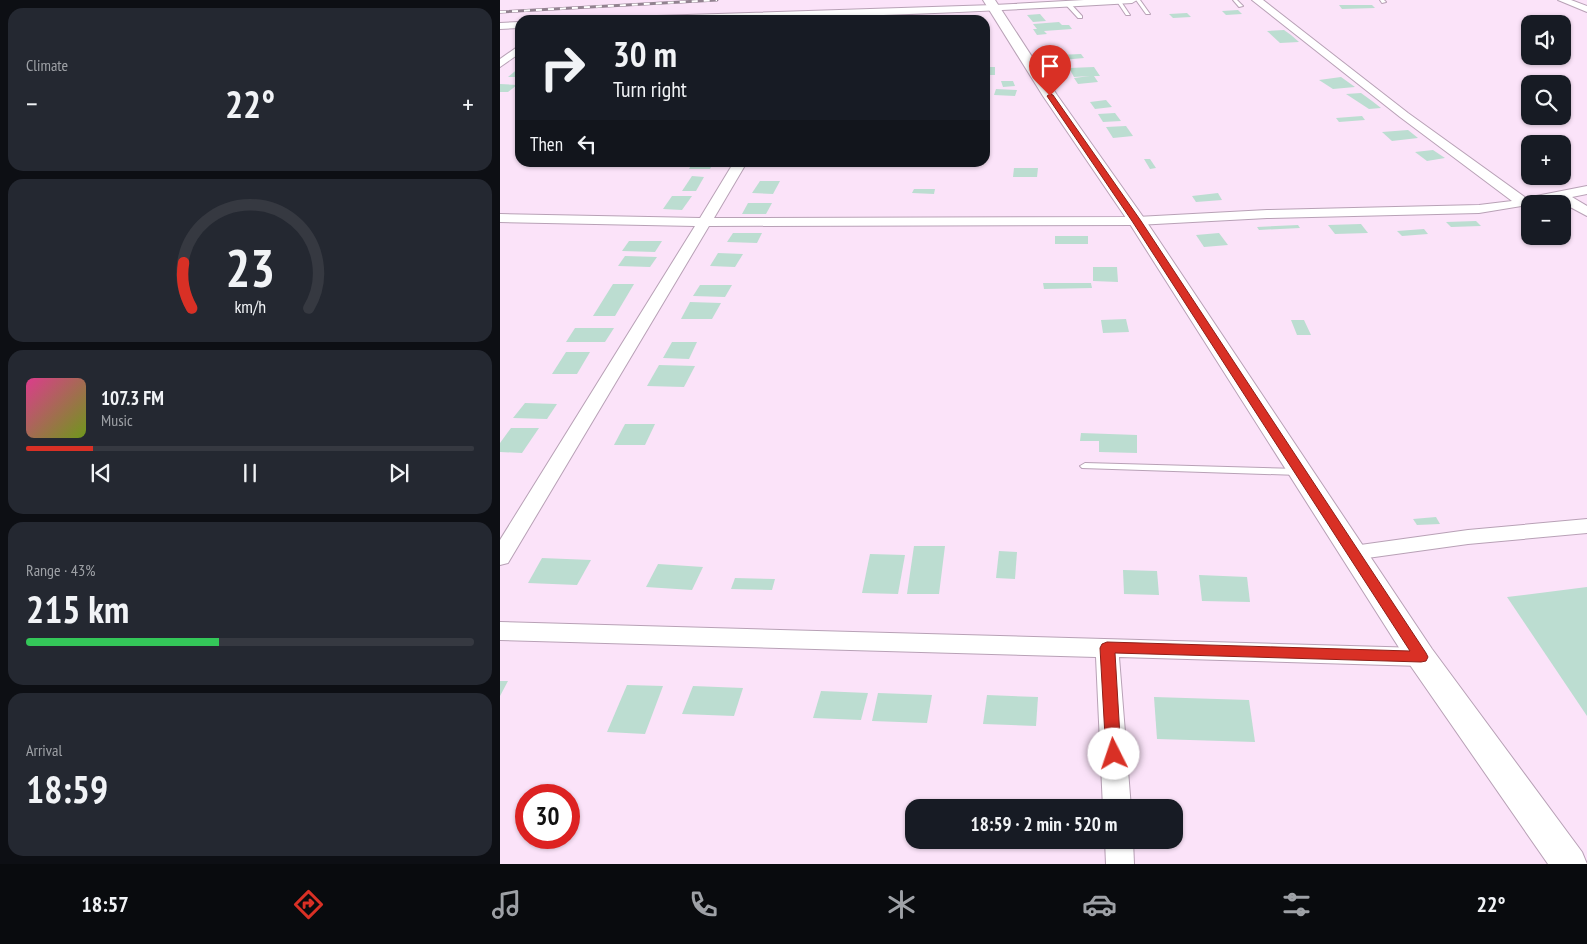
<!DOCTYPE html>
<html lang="en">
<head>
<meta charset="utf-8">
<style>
  body { margin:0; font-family:"PT Sans Narrow",sans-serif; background:#242831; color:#f1f3f6; height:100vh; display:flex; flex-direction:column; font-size:19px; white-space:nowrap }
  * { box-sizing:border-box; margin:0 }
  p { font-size:16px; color:#9ea1a6 }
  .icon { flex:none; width:28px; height:28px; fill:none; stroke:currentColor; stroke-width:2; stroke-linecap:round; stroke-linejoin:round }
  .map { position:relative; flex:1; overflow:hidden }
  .sheet { display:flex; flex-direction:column; gap:8px; padding:8px; background:#0d0f14; width:500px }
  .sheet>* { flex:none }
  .guide { position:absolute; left:15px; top:15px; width:475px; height:152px; border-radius:15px; box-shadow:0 1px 4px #0004; background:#171b24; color:#f1f3f6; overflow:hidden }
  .buttons { position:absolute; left:1021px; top:15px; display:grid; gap:10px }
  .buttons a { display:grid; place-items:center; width:50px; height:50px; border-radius:10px; background:#171b24; box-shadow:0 1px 4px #0004; font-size:25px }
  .speed { position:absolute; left:15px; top:784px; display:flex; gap:10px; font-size:25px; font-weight:700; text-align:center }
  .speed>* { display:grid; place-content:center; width:65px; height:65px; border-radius:50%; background:#171b24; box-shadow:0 1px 4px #0004; line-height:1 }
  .speed .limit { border:8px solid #d22; background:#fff; color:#111 }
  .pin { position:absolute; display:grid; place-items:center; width:42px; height:42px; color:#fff; margin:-51px -21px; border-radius:50% 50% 50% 0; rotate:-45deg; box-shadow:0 0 5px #0007 }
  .pin .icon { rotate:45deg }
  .me { position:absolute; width:55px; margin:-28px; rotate:356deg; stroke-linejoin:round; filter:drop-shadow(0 0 4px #0008) }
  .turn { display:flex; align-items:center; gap:18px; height:105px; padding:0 15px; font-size:22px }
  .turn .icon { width:65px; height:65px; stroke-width:2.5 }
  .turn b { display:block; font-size:35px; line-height:42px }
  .then { display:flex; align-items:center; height:48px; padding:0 15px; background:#0003; gap:10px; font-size:19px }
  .big { font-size:38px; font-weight:700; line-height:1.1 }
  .sheet .widget { flex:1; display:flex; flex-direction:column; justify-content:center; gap:8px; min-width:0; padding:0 18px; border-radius:15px; background:#242831 }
  .sheet .dial { align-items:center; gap:0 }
  .dial svg { height:130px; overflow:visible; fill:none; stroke:#363941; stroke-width:7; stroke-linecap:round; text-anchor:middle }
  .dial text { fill:#f1f3f6; stroke:none }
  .song { display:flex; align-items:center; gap:15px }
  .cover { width:60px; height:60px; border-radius:8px; background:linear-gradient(135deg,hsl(330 70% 55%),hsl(80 70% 35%)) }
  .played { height:5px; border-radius:2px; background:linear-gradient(90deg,#d93025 15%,#363941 15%) }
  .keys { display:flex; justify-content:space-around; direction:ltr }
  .heat { display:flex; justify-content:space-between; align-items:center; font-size:28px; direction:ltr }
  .charge { height:8px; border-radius:4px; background:linear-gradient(90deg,#34c759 43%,#363941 0) }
  .trip { position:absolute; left:405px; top:799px; width:278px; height:50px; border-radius:15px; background:#171b24; box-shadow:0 1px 4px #0004; font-weight:700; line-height:50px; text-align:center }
  .tab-bar { display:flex; height:80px; justify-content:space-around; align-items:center; background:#090b0e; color:#9ea1a6 }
  .tab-bar .icon { width:35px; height:35px }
  .tab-bar .selected { color:#d93025 }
  .tab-bar b { font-size:22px; color:#f1f3f6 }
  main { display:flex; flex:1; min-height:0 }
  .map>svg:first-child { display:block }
  .building { fill:#bcddd1 }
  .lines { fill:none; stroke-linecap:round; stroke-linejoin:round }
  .service-casing { stroke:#b8a1b6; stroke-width:2 }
  .minor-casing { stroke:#b8a1b6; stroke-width:2 }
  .tertiary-casing { stroke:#b8a1b6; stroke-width:2 }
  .service { fill:#fff; fill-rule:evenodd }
  .minor { fill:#fff; fill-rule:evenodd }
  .tertiary { fill:#fff; fill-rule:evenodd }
  .rail-casing { stroke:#928290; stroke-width:3 }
  .rail { stroke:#fff; stroke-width:2; stroke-dasharray:6; stroke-linecap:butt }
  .route { fill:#d93025; stroke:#8d1f18 }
</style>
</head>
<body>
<main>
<section class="sheet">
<div class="widget"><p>Climate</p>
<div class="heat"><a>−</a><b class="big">22°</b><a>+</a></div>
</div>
<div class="widget dial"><svg viewBox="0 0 100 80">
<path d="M14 69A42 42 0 1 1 86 69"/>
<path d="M14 69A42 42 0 0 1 9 41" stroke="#d93025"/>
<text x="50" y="56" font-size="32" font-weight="700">23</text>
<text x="50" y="72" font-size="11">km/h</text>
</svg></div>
<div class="widget">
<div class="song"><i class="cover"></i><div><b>107.3 FM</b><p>Music</p></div></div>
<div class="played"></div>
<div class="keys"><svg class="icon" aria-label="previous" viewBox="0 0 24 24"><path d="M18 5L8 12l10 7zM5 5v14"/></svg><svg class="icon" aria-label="pause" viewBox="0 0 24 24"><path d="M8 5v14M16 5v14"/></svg><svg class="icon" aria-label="next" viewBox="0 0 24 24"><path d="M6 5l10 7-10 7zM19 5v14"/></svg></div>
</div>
<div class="widget"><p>Range · 43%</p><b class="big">215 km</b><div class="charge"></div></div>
<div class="widget"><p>Arrival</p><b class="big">18:59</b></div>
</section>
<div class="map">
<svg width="1087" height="864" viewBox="0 0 1087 864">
  <rect width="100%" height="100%" fill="#fbe3f9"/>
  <g class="building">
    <path d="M839 5H872L875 8 842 9Z"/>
    <path d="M738 10 742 14 726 15 722 11Z"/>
    <path d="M687 13 691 17 673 18 669 14Z"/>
    <path d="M540 14 546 21 533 22 527 15Z"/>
    <path d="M559 22 562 25H569L572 29 544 31 547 34 537 35 533 29H537L533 24Z"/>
    <path d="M784 30 791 35 799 42 780 43 767 31Z"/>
    <path d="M581 54 584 58 562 60 558 55Z"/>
    <path d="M20 67V77H8Z"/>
    <rect x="485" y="67" width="10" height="8"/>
    <path d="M594 67 600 76H594L598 82 578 84 574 78 590 76 574 77 569 68Z"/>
    <path d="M841 77 855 87 833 89 819 80Z"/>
    <path d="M501 81H513L515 86 503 87Z"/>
    <path d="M0 84 17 85 8 92H0Z"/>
    <path d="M496 89 517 90 515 96 494 95Z"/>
    <path d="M861 93 872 101 881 108 869 109 846 94Z"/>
    <path d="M606 100 612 107 595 109 590 102Z"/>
    <path d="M615 113 621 121 603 122 598 114Z"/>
    <path d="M862 116 865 120 839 122 836 118Z"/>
    <path d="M626 126 633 136 613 138 606 127Z"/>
    <path d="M908 130 918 138 892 141 882 132Z"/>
    <path d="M933 150 945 158 927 161 915 152Z"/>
    <path d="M644 159H650L656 168 650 169Z"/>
    <path d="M193 162H214L210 169H189Z"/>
    <path d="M514 168H538L537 177H513Z"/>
    <path d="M192 176 204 177 196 191H182Z"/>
    <path d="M260 181H280L273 194 252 193Z"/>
    <path d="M414 189H435L434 194 412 193Z"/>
    <path d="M718 193 722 200 696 202 692 196Z"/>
    <path d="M172 196H192L182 210 163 209Z"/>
    <path d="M248 203H272L266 214H242Z"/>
    <path d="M976 221 981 226 951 227 946 222Z"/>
    <path d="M861 224 868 233 835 234 828 225Z"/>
    <path d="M798 225 800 228 759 230 757 227Z"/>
    <path d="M924 229 928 234 902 236 897 231Z"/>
    <path d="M233 233H262L257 243 227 242Z"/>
    <path d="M719 233 728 245 704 247 696 235Z"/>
    <rect x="555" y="236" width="33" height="8"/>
    <path d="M129 241H162L155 252 122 251Z"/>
    <path d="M218 253 243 254 235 267 210 266Z"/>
    <path d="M125 256 157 257 150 267 118 266Z"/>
    <path d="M593 267H617L618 282 593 281Z"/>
    <path d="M543 283H591L592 288 544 289Z"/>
    <path d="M113 284H134L115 316H93Z"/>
    <path d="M200 285H232L225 297 193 296Z"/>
    <path d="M190 302 221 303 212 319H181Z"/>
    <path d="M626 319 629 332 603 333 601 320Z"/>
    <path d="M791 320H804L811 335H797Z"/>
    <path d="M75 328H114L105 342H66Z"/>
    <path d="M172 342H197L189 359 163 358Z"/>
    <path d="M66 352H90L77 374H52Z"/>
    <path d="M159 365 195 366 184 387 147 386Z"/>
    <path d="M25 403 57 404 47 419 13 418Z"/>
    <path d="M125 424H155L145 445H114Z"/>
    <path d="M11 428H39L22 453 0 452V443Z"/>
    <path d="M581 433 637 435V453L599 452V441H580Z"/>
    <path d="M936 517 940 524 917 525 913 519Z"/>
    <path d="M414 546H445L439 594H407Z"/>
    <path d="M499 551 517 552 515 579 496 578Z"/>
    <path d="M370 554 405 555 398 594 362 593Z"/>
    <path d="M42 558 91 560 77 585 28 583Z"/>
    <path d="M158 564 203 567 192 590 146 587Z"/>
    <path d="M623 570 657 571 659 595 624 594Z"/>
    <path d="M699 575 747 577 750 602 702 601Z"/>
    <path d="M235 578 275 579 272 590 231 589Z"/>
    <path d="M1087 587V716L1007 597Z"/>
    <path d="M0 681H8L0 696Z"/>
    <path d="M127 685 163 686 145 734 107 732Z"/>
    <path d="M193 686 243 688 234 716 182 714Z"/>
    <path d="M321 691 368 693 361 720 313 718Z"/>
    <path d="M378 693 432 695 427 723 372 721Z"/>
    <path d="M487 695 538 697 536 726 483 724Z"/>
    <path d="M654 697 749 700 755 742 657 739Z"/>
  </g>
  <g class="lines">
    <g class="service-casing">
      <g id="service">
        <path d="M616 0H620L630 15H626Z"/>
        <path d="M636 0H640L650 14H646Z"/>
        <path d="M733 0H737L743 6 739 7Z"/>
        <path d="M880 0H884L886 2 882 3Z"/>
        <path d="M566 3H570L582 16V18H578L566 5Z"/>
        <path d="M585 463 799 469 804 472 799 475 582 468 580 466Z"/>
      </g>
    </g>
    <g class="minor-casing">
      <g id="minor">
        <path d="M584 0H637L632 3C462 13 292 20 121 20L126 17 494 5Z"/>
        <path d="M752 0H763L908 113 1026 198 1087 186V194L1072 197 1087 206V216L1057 200 979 213 767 218 637 225 209 226 8 563 0 565V540L195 226 0 222V214L200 218 234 162H247L214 218 637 217 767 210 979 205 1012 201 900 117Z"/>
        <path d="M1058 0H1071L1087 6V12Z"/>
        <path d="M20 22V28L0 29V23Z"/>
        <path d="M20 45V53L0 67V59Z"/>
        <path d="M1087 519V533L968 544 853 560 845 558 842 553 845 548 853 546 968 530Z"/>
        <path d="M0 622 921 648 929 651 933 657 929 663 921 666 619 657 631 808H603L596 657 0 640Z"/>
        <path d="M605 840H633L634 864H606Z"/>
      </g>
    </g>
    <g class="tertiary-casing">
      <path id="tertiary" d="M483 0H495L557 95 646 221 932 649 1082 852 1087 864H1048L910 665 628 221 543 96Z"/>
    </g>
    <use href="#service" class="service"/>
    <use href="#minor" class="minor"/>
    <use href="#tertiary" class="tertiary"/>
    <g class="rail-casing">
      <path id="rail" d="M0 12 217 0"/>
    </g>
    <use href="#rail" class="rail"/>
  </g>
  <path class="route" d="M550 94 553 95 641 221 926 653 928 657 926 661 921 662 615 653 621 754 619 759 614 761 608 759 606 754 600 648 602 644 607 642 910 651 632 221 547 96Z"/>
</svg>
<div class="buttons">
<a><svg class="icon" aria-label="sound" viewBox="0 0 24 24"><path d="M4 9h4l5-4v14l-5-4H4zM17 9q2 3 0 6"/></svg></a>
<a><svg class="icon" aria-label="search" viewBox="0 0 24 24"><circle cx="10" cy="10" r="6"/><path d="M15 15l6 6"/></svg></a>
<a>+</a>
<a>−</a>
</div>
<div class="speed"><div class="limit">30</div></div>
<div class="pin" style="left:550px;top:96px;background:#d93025"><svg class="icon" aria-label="arrive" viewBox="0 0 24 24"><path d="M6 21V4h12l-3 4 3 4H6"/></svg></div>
<svg class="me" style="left:614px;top:754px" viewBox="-20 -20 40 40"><circle r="19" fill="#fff"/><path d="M0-13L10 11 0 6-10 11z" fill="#d93025"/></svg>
<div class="trip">18:59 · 2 min · 520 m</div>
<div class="guide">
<div class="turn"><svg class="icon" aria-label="right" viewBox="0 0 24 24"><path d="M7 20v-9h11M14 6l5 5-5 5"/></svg><div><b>30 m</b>Turn right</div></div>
<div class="then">Then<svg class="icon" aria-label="left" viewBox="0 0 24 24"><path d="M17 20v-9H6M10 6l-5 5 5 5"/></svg></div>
</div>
</div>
</main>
<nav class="tab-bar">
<b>18:57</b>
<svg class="icon selected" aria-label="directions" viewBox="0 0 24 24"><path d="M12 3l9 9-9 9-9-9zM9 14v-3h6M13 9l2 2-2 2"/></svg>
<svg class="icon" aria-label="music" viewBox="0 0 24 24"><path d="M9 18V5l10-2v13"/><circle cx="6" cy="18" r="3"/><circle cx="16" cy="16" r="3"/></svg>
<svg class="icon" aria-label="phone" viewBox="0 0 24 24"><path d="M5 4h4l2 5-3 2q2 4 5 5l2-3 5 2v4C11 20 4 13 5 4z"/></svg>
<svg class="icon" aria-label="climate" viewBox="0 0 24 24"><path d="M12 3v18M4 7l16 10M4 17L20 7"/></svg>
<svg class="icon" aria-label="car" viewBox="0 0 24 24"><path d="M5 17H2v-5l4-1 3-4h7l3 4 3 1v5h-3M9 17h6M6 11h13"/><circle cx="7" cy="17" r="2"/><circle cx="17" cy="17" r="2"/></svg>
<svg class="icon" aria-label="filters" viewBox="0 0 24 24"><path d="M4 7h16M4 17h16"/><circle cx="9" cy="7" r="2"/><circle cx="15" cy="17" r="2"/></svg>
<b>22°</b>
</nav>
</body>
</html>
